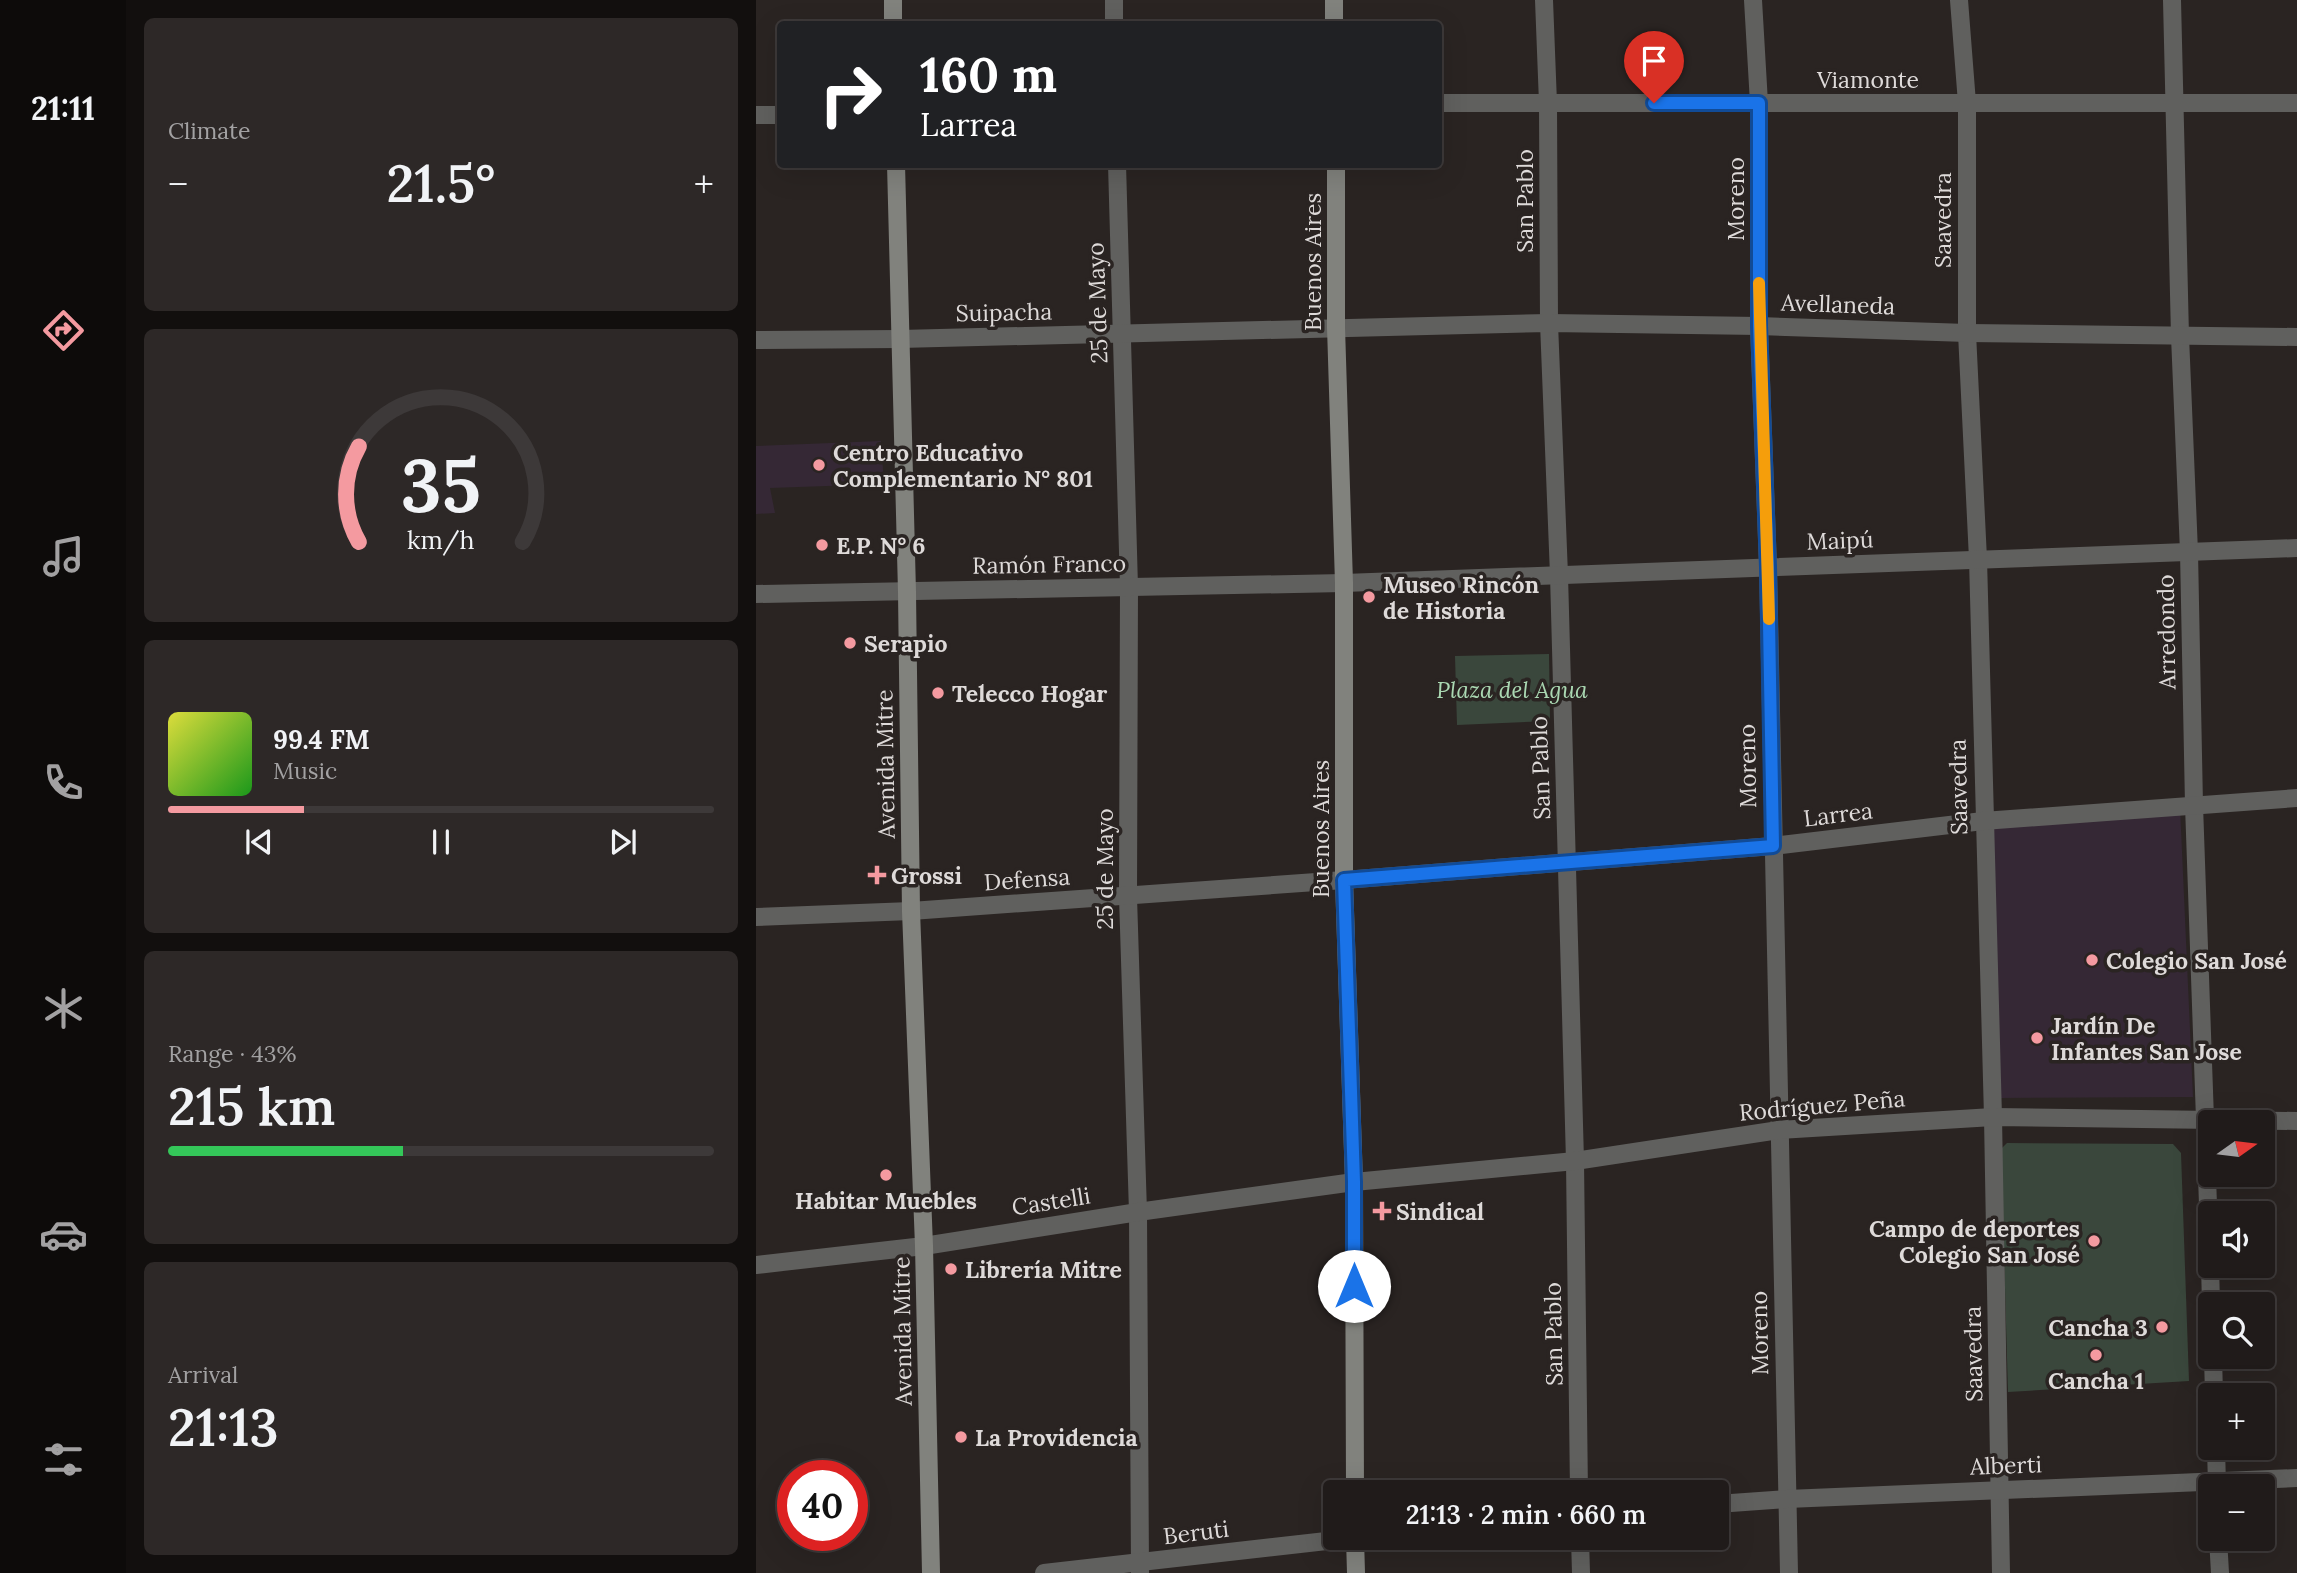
<!DOCTYPE html>
<html lang="en">
<head>
<meta charset="utf-8">
<style>
  body { margin:0; font-family:Lora,serif; background:#2d2827; color:#f1f3f6; height:100vh; display:flex; flex-direction:column; font-size:26px; white-space:nowrap }
  * { box-sizing:border-box; margin:0 }
  p { font-size:23px; color:#a2a1a2 }
  .icon { flex:none; width:38px; height:38px; fill:none; stroke:currentColor; stroke-width:2; stroke-linecap:round; stroke-linejoin:round }
  .map { position:relative; flex:1; overflow:hidden }
  .panel { display:flex; flex-direction:column; gap:18px; padding:18px; background:#120f0e; width:630px }
  .panel>* { flex:none }
  .top-card { position:absolute; left:21px; top:21px; width:665px; height:147px; border-radius:7px; box-shadow:0 7px 28px #0002,0 0 0 2px #3d3939; background:#202124; color:#fff; overflow:hidden }
  .needle { width:46px; rotate:76deg }
  .fabs { position:absolute; left:1442px; top:1110px; display:grid; gap:14px }
  .fabs a { display:grid; place-items:center; width:77px; height:77px; border-radius:7px; background:#201b1a; box-shadow:0 7px 28px #0002,0 0 0 2px #3d3939; font-size:35px }
  .speed { position:absolute; left:21px; top:1460px; display:flex; gap:14px; font-size:35px; font-weight:700; text-align:center }
  .speed>* { display:grid; place-content:center; width:91px; height:91px; border-radius:50%; background:#201b1a; box-shadow:0 7px 28px #0002,0 0 0 2px #3d3939; line-height:1 }
  .speed .limit { border:10px solid #d22; background:#fff; color:#111 }
  .pin { position:absolute; display:grid; place-items:center; width:60px; height:60px; color:#fff; margin:-72px -30px; border-radius:50% 50% 50% 0; rotate:-45deg; box-shadow:0 0 7px #0007 }
  .pin .icon { rotate:45deg }
  .me { position:absolute; width:77px; margin:-38px; rotate:0deg; stroke-linejoin:round; filter:drop-shadow(0 0 5px #0008) }
  .turn { display:flex; align-items:center; gap:24px; height:147px; padding:0 28px; font-size:32px }
  .turn .icon { width:91px; height:91px; stroke-width:2.5 }
  .turn b { display:block; font-size:49px; line-height:60px }
  .big { font-size:52px; font-weight:600; line-height:1.1 }
  .panel .card { flex:1; display:flex; flex-direction:column; justify-content:center; gap:10px; min-width:0; padding:0 24px; border-radius:10px; background:#2d2827 }
  .panel .dial { align-items:center; gap:0 }
  .dial svg { height:182px; overflow:visible; fill:none; stroke:#3d3939; stroke-width:7; stroke-linecap:round; text-anchor:middle }
  .dial text { fill:#f1f3f6; stroke:none }
  .song { display:flex; align-items:center; gap:21px }
  .cover { width:84px; height:84px; border-radius:10px; background:linear-gradient(135deg,hsl(60 70% 55%),hsl(120 70% 35%)) }
  .played { height:7px; border-radius:4px; background:linear-gradient(90deg,#f49aa0 25%,#3d3939 25%) }
  .keys { display:flex; justify-content:space-around; direction:ltr }
  .heat { display:flex; justify-content:space-between; align-items:center; font-size:38px; direction:ltr }
  .charge { height:10px; border-radius:5px; background:linear-gradient(90deg,#34c759 43%,#3d3939 0) }
  .trip { position:absolute; left:567px; top:1480px; width:406px; height:70px; border-radius:7px; background:#201b1a; box-shadow:0 7px 28px #0002,0 0 0 2px #3d3939; font-weight:600; line-height:70px; text-align:center }
  main { display:flex; flex:1; min-height:0 }
  .tab-bar { display:flex; flex-direction:column; width:126px; justify-content:space-around; align-items:center; background:#0d0b0a; color:#a2a1a2 }
  .tab-bar .icon { width:49px; height:49px }
  .tab-bar .active { color:#f49aa0 }
  .tab-bar b { font-size:32px; color:#f1f3f6 }
  .map>svg:first-child { display:block }
  .education { fill:#352835 }
  .green { fill:#3a473c }
  .lines { fill:none; stroke-linecap:round; stroke-linejoin:round }
  .street { stroke:#60605e; stroke-width:18 }
  .secondary { stroke:#81827d; stroke-width:18 }
  .route-casing { stroke:#114b97; stroke-width:18 }
  .route { stroke:#1a73e8; stroke-width:12 }
  .slow { stroke:#f59e0b; stroke-width:12 }
  .poi-dot { fill:#f49aa0; stroke:#2a2422; stroke-width:2.5 }
  .labels { text-anchor:middle; dominant-baseline:central; stroke-width:7; stroke-linejoin:round; paint-order:stroke }
  .street-label { font-size:23px; fill:#dedad9; stroke:#2a2422 }
  .poi-label { font-size:23px; font-weight:bold; fill:#dedad9; stroke:#2a2422; text-anchor:start }
  .park-label { font-size:23px; font-style:italic; fill:#abd9b3; stroke:#2a2422 }
</style>
</head>
<body>
<main>
<nav class="tab-bar">
<b>21:11</b>
<svg class="icon active" aria-label="directions" viewBox="0 0 24 24"><path d="M12 3l9 9-9 9-9-9zM9 14v-3h6M13 9l2 2-2 2"/></svg>
<svg class="icon" aria-label="music" viewBox="0 0 24 24"><path d="M9 18V5l10-2v13"/><circle cx="6" cy="18" r="3"/><circle cx="16" cy="16" r="3"/></svg>
<svg class="icon" aria-label="phone" viewBox="0 0 24 24"><path d="M5 4h4l2 5-3 2q2 4 5 5l2-3 5 2v4C11 20 4 13 5 4z"/></svg>
<svg class="icon" aria-label="climate" viewBox="0 0 24 24"><path d="M12 3v18M4 7l16 10M4 17L20 7"/></svg>
<svg class="icon" aria-label="car" viewBox="0 0 24 24"><path d="M5 17H2v-5l4-1 3-4h7l3 4 3 1v5h-3M9 17h6M6 11h13"/><circle cx="7" cy="17" r="2"/><circle cx="17" cy="17" r="2"/></svg>
<svg class="icon" aria-label="filters" viewBox="0 0 24 24"><path d="M4 7h16M4 17h16"/><circle cx="9" cy="7" r="2"/><circle cx="15" cy="17" r="2"/></svg>
</nav>
<section class="panel">
<div class="card"><p>Climate</p>
<div class="heat"><a>−</a><b class="big">21.5°</b><a>+</a></div>
</div>
<div class="card dial"><svg viewBox="0 0 100 80">
<path d="M14 69A42 42 0 1 1 86 69"/>
<path d="M14 69A42 42 0 0 1 14 27" stroke="#f49aa0"/>
<text x="50" y="56" font-size="32" font-weight="700">35</text>
<text x="50" y="72" font-size="11">km/h</text>
</svg></div>
<div class="card">
<div class="song"><i class="cover"></i><div><b>99.4 FM</b><p>Music</p></div></div>
<div class="played"></div>
<div class="keys"><svg class="icon" aria-label="previous" viewBox="0 0 24 24"><path d="M18 5L8 12l10 7zM5 5v14"/></svg><svg class="icon" aria-label="pause" viewBox="0 0 24 24"><path d="M8 5v14M16 5v14"/></svg><svg class="icon" aria-label="next" viewBox="0 0 24 24"><path d="M6 5l10 7-10 7zM19 5v14"/></svg></div>
</div>
<div class="card"><p>Range · 43%</p><b class="big">215 km</b><div class="charge"></div></div>
<div class="card"><p>Arrival</p><b class="big">21:13</b></div>
</section>
<div class="map">
<svg width="1541" height="1573" viewBox="0 0 1541 1573">
  <rect width="100%" height="100%" fill="#2a2422"/>
  <g class="education">
    <path d="M125 441 128 484 14 488 19 513 0 514V446Z"/>
    <path d="M1424 807 1437 1097 1244 1098 1237 823Z"/>
  </g>
  <g class="green">
    <path d="M793 654 794 721 701 725 699 656Z"/>
    <path d="M1251 1143 1417 1144 1425 1153 1433 1381 1252 1392 1245 1149Z"/>
  </g>
  <g class="lines">
    <g class="street">
      <path d="M358 0V24"/>
      <path d="M788 0 792 103 793 323 803 575 819 1161 823 1493"/>
      <path d="M997 0 1003 103V326L1012 567 1033 1573"/>
      <path d="M1203 0 1211 103V333L1222 559 1237 1117 1245 1573"/>
      <path d="M1416 0 1424 336 1433 552 1438 805 1454 1262"/>
      <path d="M682 103H1541"/>
      <path d="M0 115H24"/>
      <path d="M361 164 373 587 372 897 382 1212 384 1573"/>
      <path d="M0 340 144 339 793 323 1003 326 1211 333 1541 337"/>
      <path d="M0 594 588 583 1541 548"/>
      <path d="M0 917 155 911 588 880 1017 846 1227 821 1541 798"/>
      <path d="M0 1265 168 1246 382 1212 598 1182 819 1161 1023 1130 1237 1117 1541 1121"/>
      <path d="M1454 1265 1455 1304"/>
      <path d="M1457 1356 1458 1395"/>
      <path d="M1460 1447 1461 1486"/>
      <path d="M961 1504 1031 1499 1541 1478"/>
      <path d="M824 1538 825 1573"/>
      <path d="M1462 1538 1464 1573"/>
      <path d="M288 1573 597 1538"/>
    </g>
    <g class="secondary">
      <path d="M137 0V24"/>
      <path d="M578 0V24"/>
      <path d="M140 164 151 592 155 911 168 1246 175 1573"/>
      <path d="M580 164V327L588 583V880L598 1182 599 1493"/>
      <path d="M599 1538 600 1573"/>
    </g>
  </g>
  <g class="lines">
    <g class="route-casing">
      <path id="route" d="M598 1286V1182L588 880 1017 846 1012 567 1003 326V103H898"/>
    </g>
    <use href="#route" class="route"/>
    <path class="slow" d="M1003 283 1013 619"/>
  </g>
  <g class="poi-dot">
    <circle cx="63" cy="465" r="7"/>
    <circle cx="66" cy="545" r="7"/>
    <circle cx="613" cy="597" r="7"/>
    <circle cx="94" cy="643" r="7"/>
    <circle cx="182" cy="693" r="7"/>
    <path d="M117.5 864.5h7v7h7v7h-7v7h-7v-7h-7v-7h7z"/>
    <circle cx="1336" cy="960" r="7"/>
    <circle cx="1281" cy="1038" r="7"/>
    <circle cx="130" cy="1175" r="7"/>
    <path d="M622.5 1200.5h7v7h7v7h-7v7h-7v-7h-7v-7h7z"/>
    <circle cx="1338" cy="1241" r="7"/>
    <circle cx="195" cy="1269" r="7"/>
    <circle cx="1406" cy="1327" r="7"/>
    <circle cx="1340" cy="1355" r="7"/>
    <circle cx="205" cy="1437" r="7"/>
  </g>
  <g class="labels">
    <g class="street-label">
      <text x="1112" y="79">Viamonte</text>
      <text transform="translate(979 199) rotate(-90)">Moreno</text>
      <text transform="translate(768 201) rotate(-90)">San Pablo</text>
      <text transform="translate(1186 220) rotate(-90)">Saavedra</text>
      <text transform="translate(556 262) rotate(-90)">Buenos Aires</text>
      <text transform="translate(341 303) rotate(-92)">25 de Mayo</text>
      <text transform="translate(1082 304) rotate(2)">Avellaneda</text>
      <text transform="translate(248 312) rotate(-1)">Suipacha</text>
      <text transform="translate(1084 540) rotate(-2)">Maipú</text>
      <text transform="translate(293 564) rotate(-1)">Ramón Franco</text>
      <text transform="translate(1410 632) rotate(-91)">Arredondo</text>
      <text transform="translate(129 764) rotate(-91)">Avenida Mitre</text>
      <text transform="translate(991 766) rotate(-91)">Moreno</text>
      <text transform="translate(784 768) rotate(-92)">San Pablo</text>
      <text transform="translate(1202 787) rotate(-91)">Saavedra</text>
      <text transform="translate(1082 814) rotate(-7)">Larrea</text>
      <text transform="translate(564 829) rotate(-90)">Buenos Aires</text>
      <text transform="translate(348 869) rotate(-90)">25 de Mayo</text>
      <text transform="translate(271 879) rotate(-4)">Defensa</text>
      <text transform="translate(1066 1105) rotate(-5)">Rodríguez Peña</text>
      <text transform="translate(295 1201) rotate(-9)">Castelli</text>
      <text transform="translate(146 1331) rotate(-91)">Avenida Mitre</text>
      <text transform="translate(1003 1333) rotate(-91)">Moreno</text>
      <text transform="translate(797 1334) rotate(-91)">San Pablo</text>
      <text transform="translate(1217 1354) rotate(-91)">Saavedra</text>
      <text transform="translate(1250 1465) rotate(-2)">Alberti</text>
      <text transform="translate(440 1532) rotate(-7)">Beruti</text>
    </g>
    <g class="poi-label">
      <text x="77" y="452">Centro Educativo<tspan x="77" dy="26">Complementario N° 801</tspan></text>
      <text x="80" y="545">E.P. N° 6</text>
      <text x="627" y="584">Museo Rincón<tspan x="627" dy="26">de Historia</tspan></text>
      <text x="108" y="643">Serapio</text>
      <text x="196" y="693">Telecco Hogar</text>
      <text x="135" y="875">Grossi</text>
      <text x="1350" y="960">Colegio San José</text>
      <text x="1295" y="1025">Jardín De<tspan x="1295" dy="26">Infantes San Jose</tspan></text>
      <text x="130" y="1200" text-anchor="middle">Habitar Muebles</text>
      <text x="640" y="1211">Sindical</text>
      <text x="1324" y="1228" text-anchor="end">Campo de deportes<tspan x="1324" dy="26">Colegio San José</tspan></text>
      <text x="209" y="1269">Librería Mitre</text>
      <text x="1392" y="1327" text-anchor="end">Cancha 3</text>
      <text x="1340" y="1380" text-anchor="middle">Cancha 1</text>
      <text x="219" y="1437">La Providencia</text>
    </g>
    <g class="park-label">
      <text x="756" y="689">Plaza del Agua</text>
    </g>
  </g>
</svg>
<div class="fabs">
<a><svg class="needle" viewBox="-14 -14 28 28"><path d="M0-13l5 13h-10z" fill="#e53935"/><path d="M0 13l5-13h-10z" fill="#a2a1a2"/></svg></a>
<a><svg class="icon" aria-label="sound" viewBox="0 0 24 24"><path d="M4 9h4l5-4v14l-5-4H4zM17 9q2 3 0 6"/></svg></a>
<a><svg class="icon" aria-label="search" viewBox="0 0 24 24"><circle cx="10" cy="10" r="6"/><path d="M15 15l6 6"/></svg></a>
<a>+</a>
<a>−</a>
</div>
<div class="speed"><div class="limit">40</div></div>
<div class="pin" style="left:898px;top:103px;background:#d93025"><svg class="icon" aria-label="arrive" viewBox="0 0 24 24"><path d="M6 21V4h12l-3 4 3 4H6"/></svg></div>
<svg class="me" style="left:598px;top:1286px" viewBox="-20 -20 40 40"><circle r="19" fill="#fff"/><path d="M0-13L10 11 0 6-10 11z" fill="#1a73e8"/></svg>
<div class="trip">21:13 · 2 min · 660 m</div>
<div class="top-card">
<div class="turn"><svg class="icon" aria-label="right" viewBox="0 0 24 24"><path d="M7 20v-9h11M14 6l5 5-5 5"/></svg><div><b>160 m</b>Larrea</div></div>
</div>
</div>
</main>
</body>
</html>
